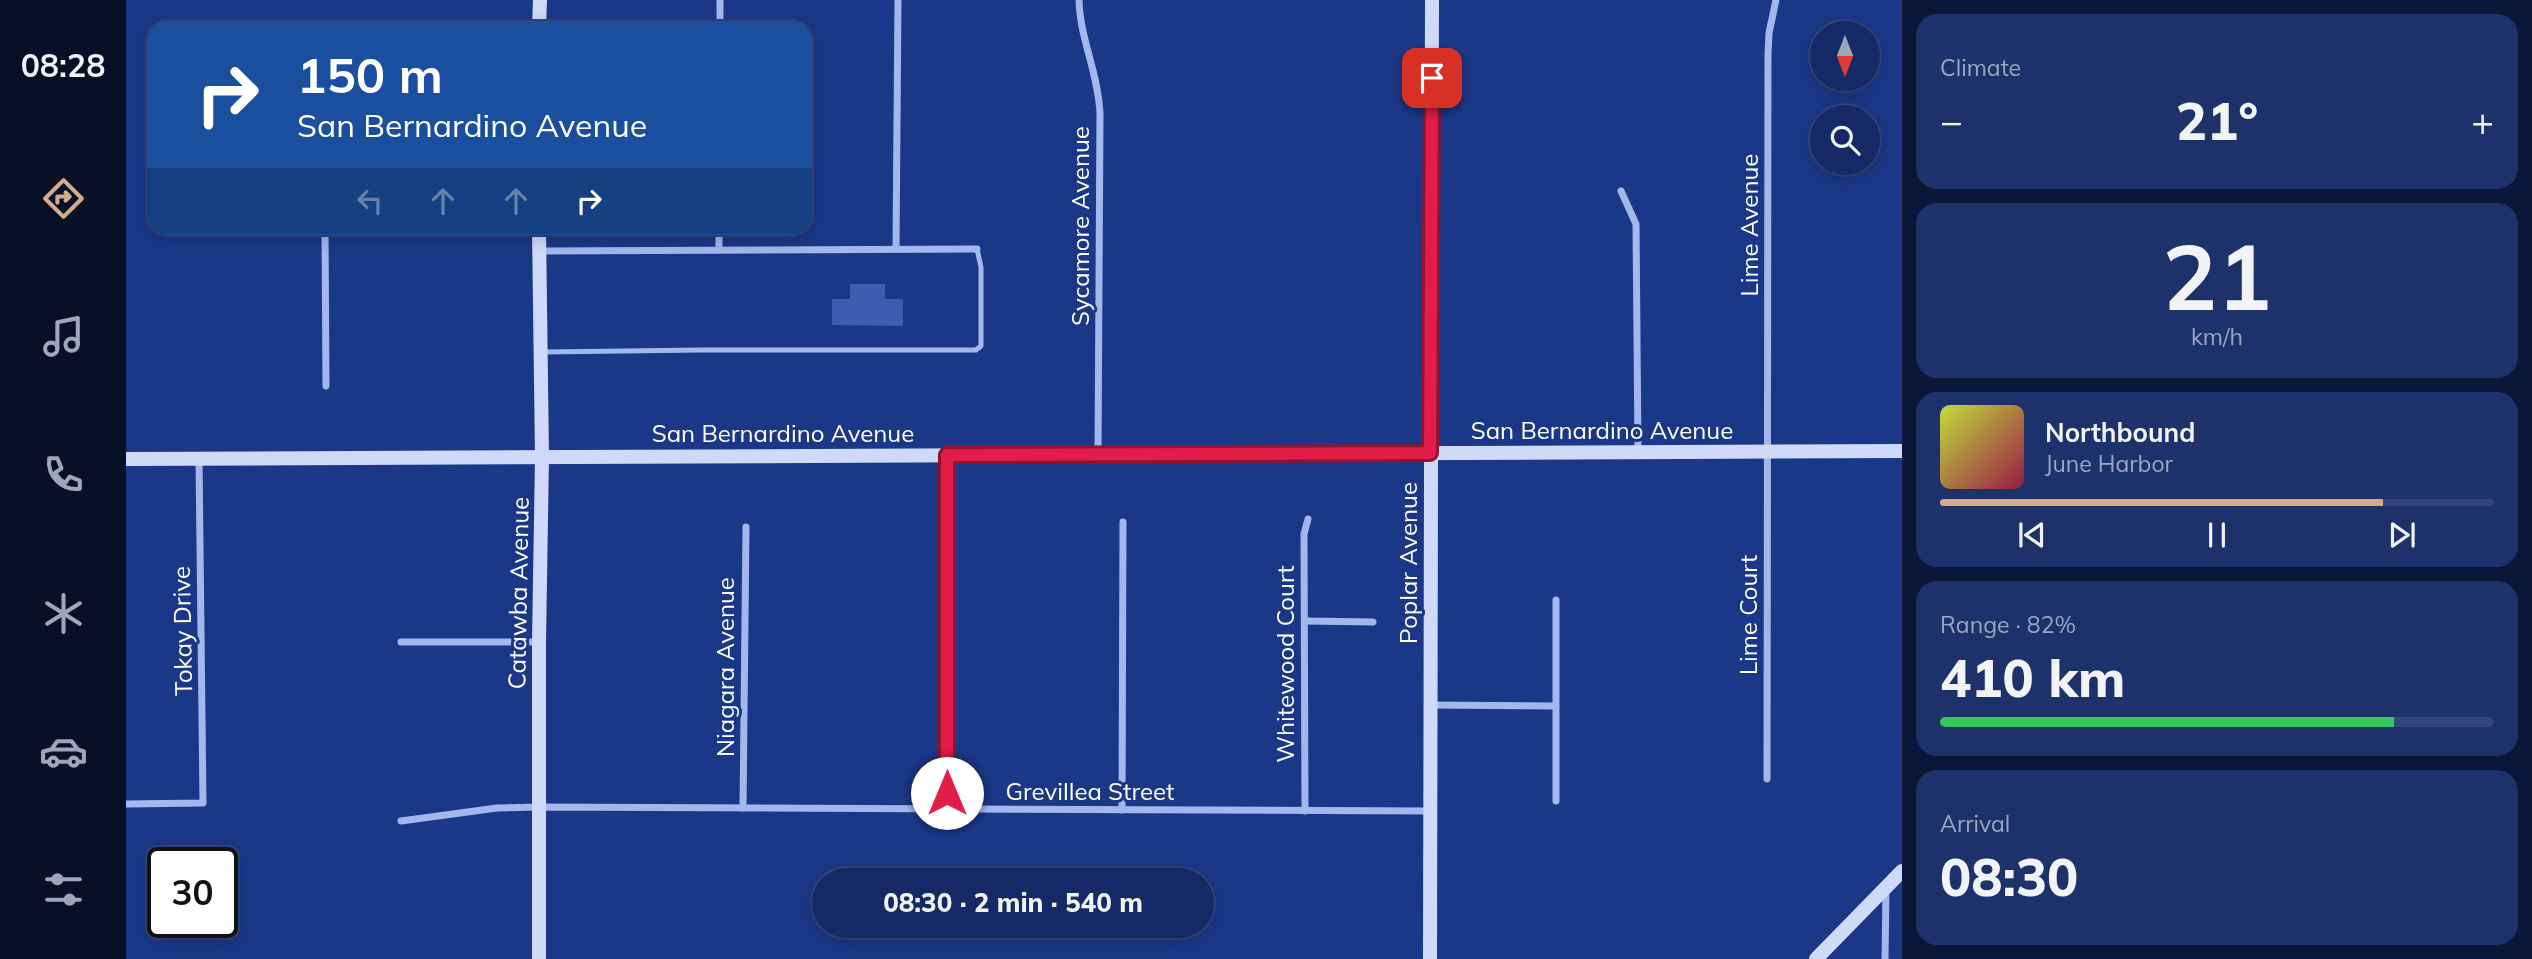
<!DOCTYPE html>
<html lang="en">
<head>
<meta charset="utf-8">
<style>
  body { margin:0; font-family:Mulish,sans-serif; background:#1d316b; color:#f1f3f6; height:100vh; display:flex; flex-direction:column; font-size:26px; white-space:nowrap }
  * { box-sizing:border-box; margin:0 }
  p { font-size:23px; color:#9da6bf }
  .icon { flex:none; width:38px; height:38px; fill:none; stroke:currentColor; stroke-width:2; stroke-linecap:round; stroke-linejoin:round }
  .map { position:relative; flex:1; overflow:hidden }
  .panel { display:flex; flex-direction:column; gap:14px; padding:14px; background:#0b1738; width:630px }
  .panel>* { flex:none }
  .banner { position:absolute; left:21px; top:21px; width:665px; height:214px; border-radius:21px; box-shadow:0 4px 18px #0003,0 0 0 2px #334579; background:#1a4fa0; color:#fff; overflow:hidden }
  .needle { width:46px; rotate:180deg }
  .tools { position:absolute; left:1684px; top:21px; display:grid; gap:14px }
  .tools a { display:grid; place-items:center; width:70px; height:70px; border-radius:50%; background:#142965; box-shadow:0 4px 18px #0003,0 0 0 2px #334579; font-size:35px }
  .speed { position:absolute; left:21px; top:847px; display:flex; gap:14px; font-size:35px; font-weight:700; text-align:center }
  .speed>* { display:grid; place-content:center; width:91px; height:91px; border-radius:50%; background:#142965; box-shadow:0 4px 18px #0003,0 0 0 2px #334579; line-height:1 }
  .speed .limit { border:4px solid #111; border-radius:10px; background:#fff; color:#111 }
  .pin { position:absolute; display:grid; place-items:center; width:60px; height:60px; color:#fff; margin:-30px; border-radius:14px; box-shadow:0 4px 10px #0006 }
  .me { position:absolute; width:77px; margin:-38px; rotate:0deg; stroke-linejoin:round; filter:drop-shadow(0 0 5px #0008) }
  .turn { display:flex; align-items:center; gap:24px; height:147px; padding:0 35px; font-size:32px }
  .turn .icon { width:91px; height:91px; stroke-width:2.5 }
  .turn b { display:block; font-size:49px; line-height:60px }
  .lanes { display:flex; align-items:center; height:66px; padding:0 35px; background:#0003; justify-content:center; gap:35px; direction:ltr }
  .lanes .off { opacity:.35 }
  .big { font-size:52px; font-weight:800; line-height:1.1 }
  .panel .card { flex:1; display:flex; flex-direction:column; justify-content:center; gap:10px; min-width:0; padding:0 24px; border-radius:21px; background:#1d316b }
  .panel .dial { align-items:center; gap:0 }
  .dial b { font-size:91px; line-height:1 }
  .song { display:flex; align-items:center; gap:21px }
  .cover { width:84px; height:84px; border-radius:10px; background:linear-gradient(135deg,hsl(70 70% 55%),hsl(340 70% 35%)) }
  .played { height:7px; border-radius:4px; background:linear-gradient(90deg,#d6ab8b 80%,#334579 80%) }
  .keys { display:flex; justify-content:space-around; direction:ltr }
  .heat { display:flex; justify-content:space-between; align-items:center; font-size:38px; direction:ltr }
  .charge { height:10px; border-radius:5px; background:linear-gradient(90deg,#34c759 82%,#334579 0) }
  .trip { position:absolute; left:686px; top:868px; width:402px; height:70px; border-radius:35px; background:#142965; box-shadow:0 4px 18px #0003,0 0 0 2px #334579; font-weight:800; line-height:70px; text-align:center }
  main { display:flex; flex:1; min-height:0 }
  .menu { display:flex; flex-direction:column; width:126px; justify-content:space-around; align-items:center; background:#081028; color:#9da6bf }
  .menu .icon { width:49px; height:49px }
  .menu .selected { color:#d6ab8b }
  .menu b { font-size:32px; color:#f1f3f6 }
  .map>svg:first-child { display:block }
  .building { fill:#3e5dae }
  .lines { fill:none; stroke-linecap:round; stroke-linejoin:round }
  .lane { stroke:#a2b7ec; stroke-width:5 }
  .street { stroke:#a2b7ec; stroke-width:7 }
  .secondary { stroke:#cfd9f9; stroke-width:14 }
  .route-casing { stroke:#92132f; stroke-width:18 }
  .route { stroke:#e11d48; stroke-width:12 }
  .labels { text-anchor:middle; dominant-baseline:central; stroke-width:6; stroke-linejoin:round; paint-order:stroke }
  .street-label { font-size:24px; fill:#fff; stroke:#1b3787 }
</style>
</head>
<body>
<main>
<nav class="menu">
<b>08:28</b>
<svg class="icon selected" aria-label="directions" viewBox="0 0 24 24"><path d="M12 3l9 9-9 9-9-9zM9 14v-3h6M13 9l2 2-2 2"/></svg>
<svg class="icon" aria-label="music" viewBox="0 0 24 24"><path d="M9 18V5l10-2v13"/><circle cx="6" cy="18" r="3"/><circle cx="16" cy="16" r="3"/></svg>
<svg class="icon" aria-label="phone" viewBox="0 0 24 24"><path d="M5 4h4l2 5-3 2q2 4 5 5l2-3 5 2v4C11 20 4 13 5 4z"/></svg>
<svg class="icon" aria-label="climate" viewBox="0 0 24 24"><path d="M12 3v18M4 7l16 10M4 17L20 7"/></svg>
<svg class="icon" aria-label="car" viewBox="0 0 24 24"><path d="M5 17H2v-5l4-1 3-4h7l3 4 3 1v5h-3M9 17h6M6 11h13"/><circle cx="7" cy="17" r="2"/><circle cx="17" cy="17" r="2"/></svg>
<svg class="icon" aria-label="filters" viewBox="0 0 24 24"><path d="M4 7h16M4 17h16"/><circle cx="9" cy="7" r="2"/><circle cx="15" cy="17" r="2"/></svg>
</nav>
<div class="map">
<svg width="1776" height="959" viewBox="0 0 1776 959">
  <rect width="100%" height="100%" fill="#1b3787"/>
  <path class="building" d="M724 284H759V299H777V326L706 325V299H724Z"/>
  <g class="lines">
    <path class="lane" d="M418 352 575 350H850L855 346V267L851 249"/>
    <g class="street">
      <path d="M953 0C954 39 972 72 974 113L972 455"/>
      <path d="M594 28V0"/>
      <path d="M1495 191 1510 224 1512 452"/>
      <path d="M199 228 200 386"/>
      <path d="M770 248 772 0"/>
      <path d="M593 250V228"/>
      <path d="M414 251 851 249"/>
      <path d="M1430 600V801"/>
      <path d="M1179 621 1247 622"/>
      <path d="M275 642H413"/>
      <path d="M1304 705 1429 706"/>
      <path d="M1641 779 1642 55 1643 33 1650 0"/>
      <path d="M0 804 77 803 73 459"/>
      <path d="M617 808 620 527"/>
      <path d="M821 809V455"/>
      <path d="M996 810 997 522"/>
      <path d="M1179 811 1178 534 1182 519"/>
      <path d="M275 821 371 808 413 807 1304 811"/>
      <path d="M1759 959 1760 890"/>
    </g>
    <g class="secondary">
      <path d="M413 28 414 0"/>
      <path d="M413 228 416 457 413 642V959"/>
      <path d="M0 459 1776 451"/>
      <path d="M1304 959 1306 0"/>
      <path d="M1690 959 1776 871"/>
    </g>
  </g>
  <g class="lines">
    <g class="route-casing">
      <path id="route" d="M821 793V455L1304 453 1306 78"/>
    </g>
    <use href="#route" class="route"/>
  </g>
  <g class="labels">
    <g class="street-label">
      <text transform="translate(1623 225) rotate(-90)">Lime Avenue</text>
      <text transform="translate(954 226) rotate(-90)">Sycamore Avenue</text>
      <text x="1476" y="430">San Bernardino Avenue</text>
      <text x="657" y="433">San Bernardino Avenue</text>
      <text transform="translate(1282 563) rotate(-90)">Poplar Avenue</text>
      <text transform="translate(392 593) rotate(-89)">Catawba Avenue</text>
      <text transform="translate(1622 615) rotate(-90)">Lime Court</text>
      <text transform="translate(56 631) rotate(-91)">Tokay Drive</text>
      <text transform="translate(1159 664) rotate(-90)">Whitewood Court</text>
      <text transform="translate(599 667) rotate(-90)">Niagara Avenue</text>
      <text x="964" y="791">Grevillea Street</text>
    </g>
  </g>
</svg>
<div class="tools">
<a><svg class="needle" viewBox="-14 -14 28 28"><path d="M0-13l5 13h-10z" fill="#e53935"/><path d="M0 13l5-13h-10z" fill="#9da6bf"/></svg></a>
<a><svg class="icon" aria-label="search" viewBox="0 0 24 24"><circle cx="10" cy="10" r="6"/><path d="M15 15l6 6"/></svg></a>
</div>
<div class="speed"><div class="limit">30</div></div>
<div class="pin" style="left:1306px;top:78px;background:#d93025"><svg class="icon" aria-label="arrive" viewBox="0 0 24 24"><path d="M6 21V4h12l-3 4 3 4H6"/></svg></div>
<svg class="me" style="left:821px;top:793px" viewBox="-20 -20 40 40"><circle r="19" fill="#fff"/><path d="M0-13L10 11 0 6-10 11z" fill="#e11d48"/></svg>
<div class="trip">08:30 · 2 min · 540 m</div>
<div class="banner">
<div class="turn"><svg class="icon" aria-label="right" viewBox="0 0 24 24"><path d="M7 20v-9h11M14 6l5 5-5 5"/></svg><div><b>150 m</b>San Bernardino Avenue</div></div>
<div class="lanes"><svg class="icon off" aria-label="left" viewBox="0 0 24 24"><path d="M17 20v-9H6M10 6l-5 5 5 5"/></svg><svg class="icon off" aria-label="ahead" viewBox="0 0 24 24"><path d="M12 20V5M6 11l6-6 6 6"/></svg><svg class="icon off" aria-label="ahead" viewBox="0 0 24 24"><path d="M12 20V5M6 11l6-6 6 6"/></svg><svg class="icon" aria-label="right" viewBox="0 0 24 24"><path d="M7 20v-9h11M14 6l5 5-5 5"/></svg></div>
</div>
</div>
<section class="panel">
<div class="card"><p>Climate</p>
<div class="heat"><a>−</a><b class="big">21°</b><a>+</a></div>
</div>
<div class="card dial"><b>21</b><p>km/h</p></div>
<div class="card">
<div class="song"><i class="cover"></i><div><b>Northbound</b><p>June Harbor</p></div></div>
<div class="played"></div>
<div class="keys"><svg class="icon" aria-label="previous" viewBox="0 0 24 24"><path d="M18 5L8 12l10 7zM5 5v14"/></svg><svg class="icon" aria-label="pause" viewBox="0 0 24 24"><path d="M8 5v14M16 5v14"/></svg><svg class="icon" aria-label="next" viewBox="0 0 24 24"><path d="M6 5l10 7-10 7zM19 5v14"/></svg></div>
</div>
<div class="card"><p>Range · 82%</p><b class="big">410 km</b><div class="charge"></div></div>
<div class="card"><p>Arrival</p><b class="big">08:30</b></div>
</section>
</main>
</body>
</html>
